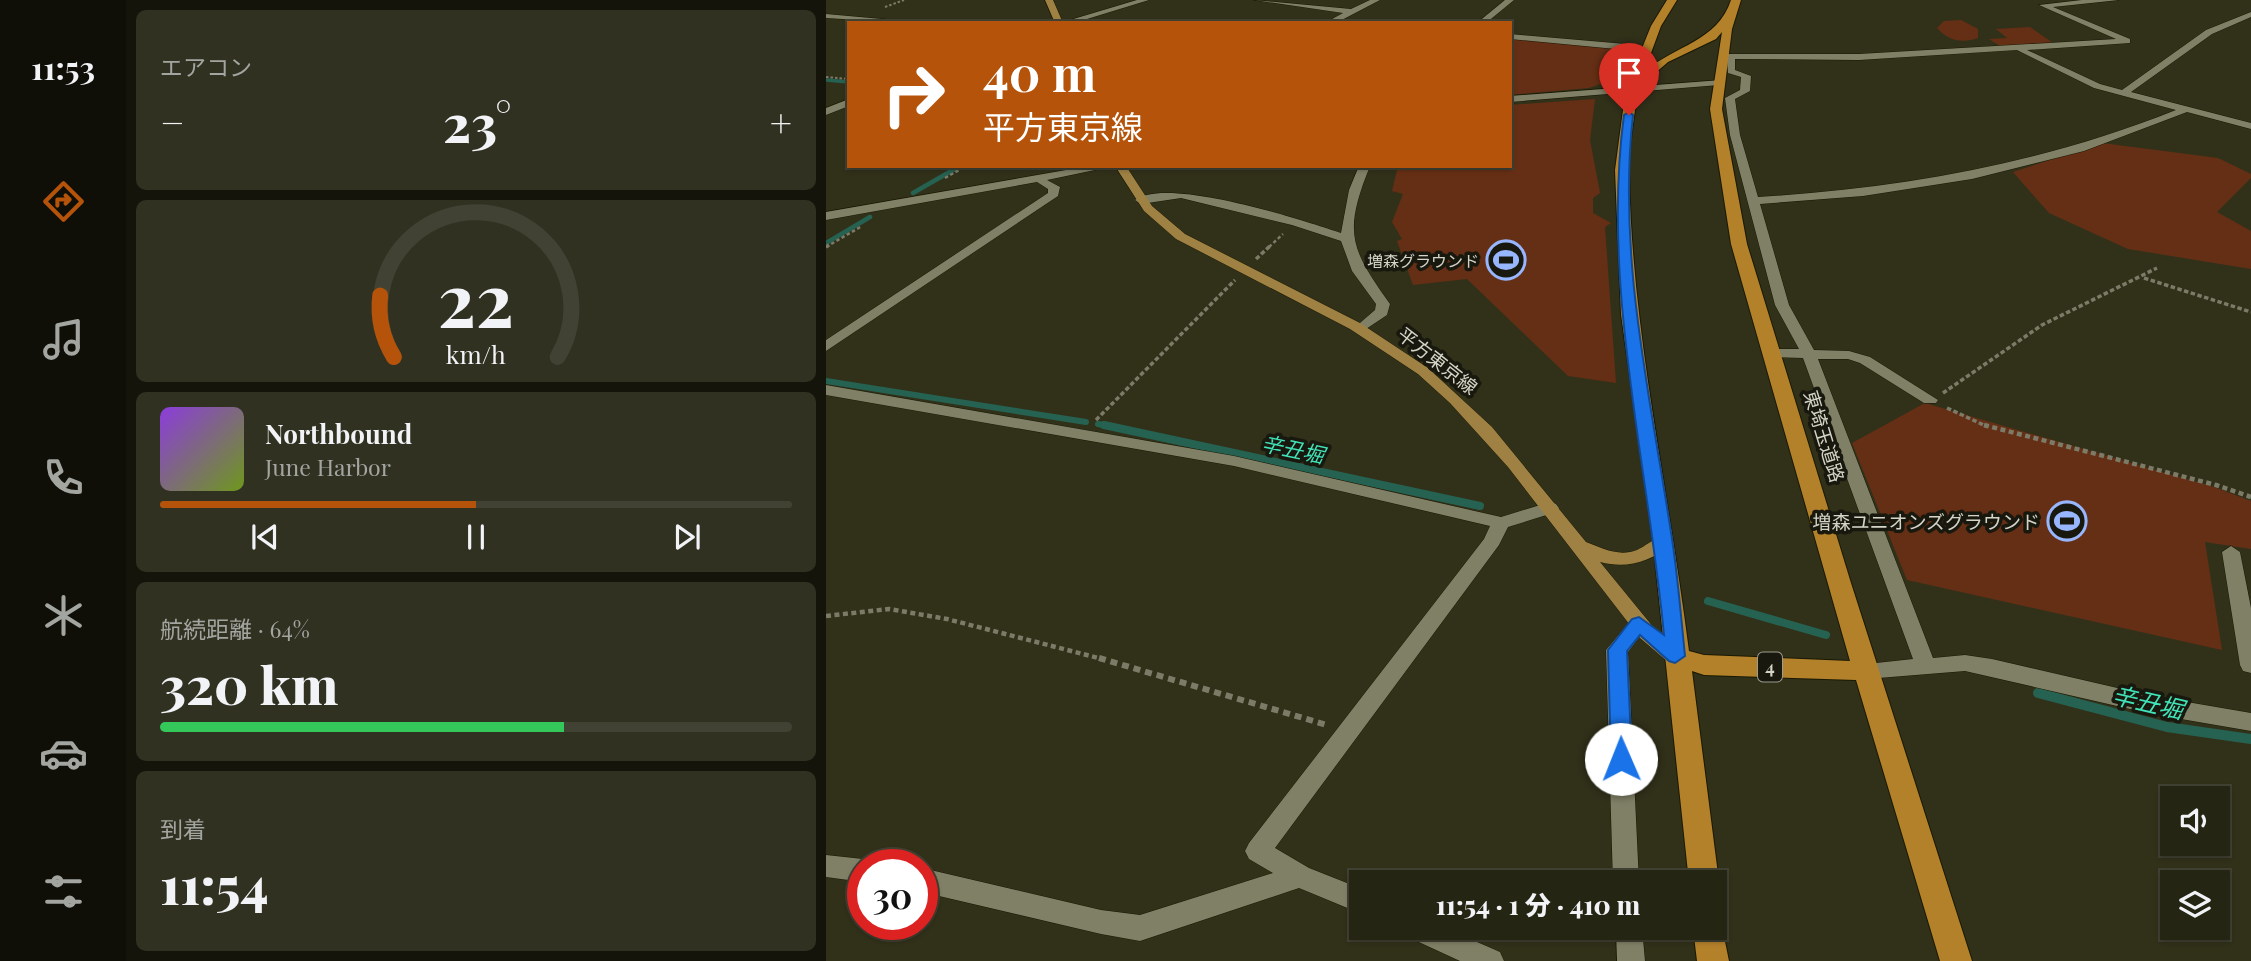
<!DOCTYPE html>
<html lang="ja">
<head>
<meta charset="utf-8">
<style>
  body { margin:0; font-family:"Playfair Display","Noto Sans JP",serif; background:#313122; color:#f1f3f6; height:100vh; display:flex; flex-direction:column; font-size:26px; white-space:nowrap }
  * { box-sizing:border-box; margin:0 }
  p { font-size:23px; color:#a3a5a0 }
  .icon { flex:none; width:38px; height:38px; fill:none; stroke:currentColor; stroke-width:2; stroke-linecap:round; stroke-linejoin:round }
  .map { position:relative; flex:1; overflow:hidden }
  .details { display:flex; flex-direction:column; gap:10px; padding:10px; background:#14140b; width:700px }
  .details>* { flex:none }
  .guide { position:absolute; left:21px; top:21px; width:665px; height:147px; border-radius:0px; box-shadow:0 2px 5px #0004,0 0 0 2px #424234; background:#b45309; color:#fff; overflow:hidden }
  .buttons { position:absolute; left:1334px; top:786px; display:grid; gap:14px }
  .buttons a { display:grid; place-items:center; width:70px; height:70px; border-radius:0px; background:#252514; box-shadow:0 2px 5px #0004,0 0 0 2px #424234; font-size:35px }
  .speed { position:absolute; left:21px; top:849px; display:flex; gap:14px; font-size:35px; font-weight:700; text-align:center }
  .speed>* { display:grid; place-content:center; width:91px; height:91px; border-radius:50%; background:#252514; box-shadow:0 2px 5px #0004,0 0 0 2px #424234; line-height:1 }
  .speed .limit { border:10px solid #d22; background:#fff; color:#111 }
  .pin { position:absolute; display:grid; place-items:center; width:60px; height:60px; color:#fff; margin:-72px -30px; border-radius:50% 50% 50% 0; rotate:-45deg; box-shadow:0 0 7px #0007 }
  .pin .icon { rotate:45deg }
  .me { position:absolute; width:77px; margin:-38px; rotate:359deg; stroke-linejoin:round; filter:drop-shadow(0 0 5px #0008) }
  .turn { display:flex; align-items:center; gap:24px; height:147px; padding:0 21px; font-size:32px }
  .turn .icon { width:91px; height:91px; stroke-width:2.5 }
  .turn b { display:block; font-size:49px; line-height:60px }
  .big { font-size:52px; font-weight:800; line-height:1.1 }
  .details .widget { flex:1; display:flex; flex-direction:column; justify-content:center; gap:10px; min-width:0; padding:0 24px; border-radius:10px; background:#313122 }
  .details .dial { align-items:center; gap:0 }
  .dial svg { height:182px; overflow:visible; fill:none; stroke:#424234; stroke-width:7; stroke-linecap:round; text-anchor:middle }
  .dial text { fill:#f1f3f6; stroke:none }
  .song { display:flex; align-items:center; gap:21px }
  .cover { width:84px; height:84px; border-radius:10px; background:linear-gradient(135deg,hsl(270 70% 55%),hsl(80 70% 35%)) }
  .played { height:7px; border-radius:4px; background:linear-gradient(90deg,#b45309 50%,#424234 50%) }
  .keys { display:flex; justify-content:space-around; direction:ltr }
  .heat { display:flex; justify-content:space-between; align-items:center; font-size:38px; direction:ltr }
  .charge { height:10px; border-radius:5px; background:linear-gradient(90deg,#34c759 64%,#424234 0) }
  .trip { position:absolute; left:523px; top:870px; width:378px; height:70px; border-radius:0px; background:#252514; box-shadow:0 2px 5px #0004,0 0 0 2px #424234; font-weight:800; line-height:70px; text-align:center }
  main { display:flex; flex:1; min-height:0 }
  .tabs { display:flex; flex-direction:column; width:126px; justify-content:space-around; align-items:center; background:#0f0f08; color:#a3a5a0 }
  .tabs .icon { width:49px; height:49px }
  .tabs .selected { color:#b45309 }
  .tabs b { font-size:32px; color:#f1f3f6 }
  .map>svg:first-child { display:block }
  .green { fill:#652f15 }
  .lines { fill:none; stroke-linecap:round; stroke-linejoin:round }
  .stream-far4 { stroke:#266251; stroke-width:3.5 }
  .stream-far3 { stroke:#266251; stroke-width:4.5 }
  .stream-far2 { stroke:#266251; stroke-width:6 }
  .stream-far1 { stroke:#266251; stroke-width:8 }
  .stream { stroke:#266251; stroke-width:10 }
  .minor-casing { stroke:#191904; stroke-width:1 }
  .major-casing { stroke:#191904; stroke-width:1 }
  .highway-casing { stroke:#191904; stroke-width:2 }
  .path-far4 { stroke:#7b7b68; stroke-width:2; stroke-dasharray:2.5 2; stroke-linecap:butt }
  .path-far3 { stroke:#7b7b68; stroke-width:2.5; stroke-dasharray:3.5 2.5; stroke-linecap:butt }
  .path-far2 { stroke:#7b7b68; stroke-width:3.5; stroke-dasharray:4.5 2.5; stroke-linecap:butt }
  .path-far1 { stroke:#7b7b68; stroke-width:4.5; stroke-dasharray:5 3.5; stroke-linecap:butt }
  .path { stroke:#7b7b68; stroke-width:6; stroke-dasharray:7 5; stroke-linecap:butt }
  .minor { fill:#808067; fill-rule:evenodd }
  .major { fill:#9f8143; fill-rule:evenodd }
  .highway { fill:#b4812b; fill-rule:evenodd }
  .route { fill:#1a73e8; stroke:#114b97; stroke-width:2 }
  .labels { text-anchor:middle; dominant-baseline:central; stroke-width:7; stroke-linejoin:round; paint-order:stroke }
  .far-poi-label { font-size:16px; fill:#d4d4c7; stroke:#18180e; text-anchor:end }
  .shield { fill:#18180e; stroke:#9c9c90; stroke-width:2 }
  .shield-label { font-size:18px; font-weight:bold; fill:#d4d4c7 }
  .street-label { font-size:19px; fill:#d4d4c7; stroke:#18180e }
  .poi-label { font-size:19px; fill:#d4d4c7; stroke:#18180e; text-anchor:end }
  .water-label { font-size:21px; font-style:italic; fill:#41e3b9; stroke:#18180e }
  .near-water-label { font-size:24px; font-style:italic; fill:#41e3b9; stroke:#18180e }
</style>
</head>
<body>
<main>
<nav class="tabs">
<b>11:53</b>
<svg class="icon selected" aria-label="directions" viewBox="0 0 24 24"><path d="M12 3l9 9-9 9-9-9zM9 14v-3h6M13 9l2 2-2 2"/></svg>
<svg class="icon" aria-label="music" viewBox="0 0 24 24"><path d="M9 18V5l10-2v13"/><circle cx="6" cy="18" r="3"/><circle cx="16" cy="16" r="3"/></svg>
<svg class="icon" aria-label="phone" viewBox="0 0 24 24"><path d="M5 4h4l2 5-3 2q2 4 5 5l2-3 5 2v4C11 20 4 13 5 4z"/></svg>
<svg class="icon" aria-label="climate" viewBox="0 0 24 24"><path d="M12 3v18M4 7l16 10M4 17L20 7"/></svg>
<svg class="icon" aria-label="car" viewBox="0 0 24 24"><path d="M5 17H2v-5l4-1 3-4h7l3 4 3 1v5h-3M9 17h6M6 11h13"/><circle cx="7" cy="17" r="2"/><circle cx="17" cy="17" r="2"/></svg>
<svg class="icon" aria-label="filters" viewBox="0 0 24 24"><path d="M4 7h16M4 17h16"/><circle cx="9" cy="7" r="2"/><circle cx="15" cy="17" r="2"/></svg>
</nav>
<section class="details">
<div class="widget"><p>エアコン</p>
<div class="heat"><a>−</a><b class="big">23°</b><a>+</a></div>
</div>
<div class="widget dial"><svg viewBox="0 0 100 80">
<path d="M14 69A42 42 0 1 1 86 69"/>
<path d="M14 69A42 42 0 0 1 8 42" stroke="#b45309"/>
<text x="50" y="56" font-size="32" font-weight="700">22</text>
<text x="50" y="72" font-size="11">km/h</text>
</svg></div>
<div class="widget">
<div class="song"><i class="cover"></i><div><b>Northbound</b><p>June Harbor</p></div></div>
<div class="played"></div>
<div class="keys"><svg class="icon" aria-label="previous" viewBox="0 0 24 24"><path d="M18 5L8 12l10 7zM5 5v14"/></svg><svg class="icon" aria-label="pause" viewBox="0 0 24 24"><path d="M8 5v14M16 5v14"/></svg><svg class="icon" aria-label="next" viewBox="0 0 24 24"><path d="M6 5l10 7-10 7zM19 5v14"/></svg></div>
</div>
<div class="widget"><p>航続距離 · 64%</p><b class="big">320 km</b><div class="charge"></div></div>
<div class="widget"><p>到着</p><b class="big">11:54</b></div>
</section>
<div class="map">
<svg width="1425" height="961" viewBox="0 0 1425 961">
  <rect width="100%" height="100%" fill="#31311a"/>
  <g class="green">
    <path d="M1135 20 1152 29V38C1135 44 1122 40 1111 28L1118 21Z"/>
    <path d="M1204 27 1230 45 1174 46 1163 39 1181 38 1170 29Z"/>
    <path d="M684 38 803 50 780 82 763 88 684 95Z"/>
    <path d="M769 99 764 140 774 193 767 198V213L785 223 779 227 790 383 742 376 641 279 587 285 571 241 576 239 566 222 577 194 566 191 572 166H684V105Z"/>
    <path d="M1276 143 1392 158 1425 174V178L1391 212 1425 231V269L1302 249 1223 213 1187 172Z"/>
    <path d="M1099 403 1388 487 1425 501V549L1379 542 1396 650 1081 580 1026 443Z"/>
  </g>
  <g class="lines">
    <path class="stream-far4" d="M0 80 23 82"/>
    <g class="stream-far3">
      <path d="M87 193 134 166"/>
      <path d="M0 243 44 217"/>
    </g>
    <g class="stream-far2">
      <path d="M0 381 260 422"/>
      <path d="M272 424 287 427"/>
    </g>
    <g class="stream-far1">
      <path d="M278 425 654 506"/>
      <path d="M882 601 1000 635"/>
    </g>
    <path class="stream" d="M1212 693 1341 727 1425 739"/>
    <g class="minor-casing">
      <g id="minor">
        <path d="M311 0H323L248 23H234Z"/>
        <path d="M428 0 525 9 544 0H554L510 23H499L517 13Z"/>
        <path d="M679 0H688L660 23H651Z"/>
        <path d="M1256 0H1293L1227 7 1304 39V43L1201 50 1274 84 1296 90 1380 30 1425 12V17L1386 34 1305 92 1425 123V129L1361 112 1258 151 1146 179 1037 196 934 204 963 305 988 350 1023 351 1044 357 1112 400 1110 403H1098L1034 363 1022 359H992L1107 658 1139 655 1166 659 1326 696 1425 713V731L1326 714 1139 671 1040 679 1032 677 1029 671 1032 665 1087 659 977 358 945 357 938 353 945 349H973L949 305 904 135 899 98 914 90 915 77 902 73 901 59 894 58V54H1033L1290 39 1213 5ZM1191 50 1268 88 1350 110C1215 164 1077 188 932 197L914 135 909 99 924 91 925 76 909 70V59L1033 60Z"/>
        <path d="M0 14 78 21 82 23 0 18Z"/>
        <path d="M684 34 811 45 815 48 811 51 684 39Z"/>
        <path d="M896 80 898 82 893 85 684 102V96Z"/>
        <path d="M23 99V106L0 115V108Z"/>
        <path d="M263 166H288L221 180 234 187 232 196 0 351V340L222 193V189L211 182 0 220V212Z"/>
        <path d="M533 166H544C517 233 524 248 564 304L561 315 534 333 527 329 549 310 550 304 526 271 515 241 466 225 355 198 315 204 309 200C341 176 476 220 515 233L523 190Z"/>
        <path d="M0 385 408 456 675 517 724 502 730 504 733 508 730 512 682 527 673 545 449 848 483 868 536 889V914L473 888 314 941 275 934 96 892V868L275 910 314 915 447 873 423 859 419 851 423 843 658 539 664 526 408 466 0 395Z"/>
        <path d="M1405 546 1414 552 1425 608V673L1417 671 1414 665 1396 552Z"/>
        <path d="M813 617 820 619 823 624 802 652 813 882H787L780 650 806 619Z"/>
        <path d="M0 855 37 859 47 864H37V882L0 877Z"/>
        <path d="M578 928H619L674 952 678 961H634L582 937Z"/>
        <path d="M790 928H816L819 961H791Z"/>
      </g>
    </g>
    <g class="major-casing">
      <g id="major">
        <path d="M219 0H227L237 23H229Z"/>
        <path d="M289 166H300L326 206 359 234 534 323 602 368 666 427 760 542C774 547 788 555 804 552 819 550 829 533 845 538L847 542 845 546C822 562 801 569 774 562L828 628 860 656 856 662 849 664 842 662 814 638 682 467 624 403 592 374 524 329 350 239 318 211Z"/>
      </g>
    </g>
    <g class="highway-casing">
      <g id="highway">
        <path d="M841 0H851L835 26 818 72C848 46 892 41 905 0H915L906 29 896 109 921 244 1025 583 1146 961H1114L1030 680 878 675 866 671 893 882 889 892V882H863L827 542 795 314 789 170 800 88 825 26ZM896 32 884 109 905 244 1024 661 878 655 863 651C843 492 806 334 803 173 802 145 809 116 812 88L842 62 890 39Z"/>
        <path d="M889 915 894 917 903 961H871L867 928H889Z"/>
      </g>
    </g>
    <g class="path-far4">
      <path d="M59 7 78 0"/>
      <path d="M0 77 23 79"/>
    </g>
    <g class="path-far3">
      <path d="M119 178 140 166"/>
      <path d="M0 247 36 226"/>
      <path d="M443 247 457 234"/>
    </g>
    <g class="path-far2">
      <path d="M0 247 3 245"/>
      <path d="M430 259 445 245"/>
      <path d="M1318 278 1425 312"/>
      <path d="M1117 393 1216 325 1331 268"/>
      <path d="M1121 408 1162 427"/>
      <path d="M270 420 409 280"/>
    </g>
    <g class="path-far1">
      <path d="M1158 425 1390 485 1425 497"/>
      <path d="M0 616 63 609 121 619 280 660"/>
    </g>
    <path class="path" d="M273 658 501 725"/>
    <use href="#minor" class="minor"/>
    <use href="#major" class="major"/>
    <use href="#highway" class="highway"/>
  </g>
  <path class="route" d="M803 112 807 115C791 258 825 399 846 539 852 578 855 617 859 656L849 663 843 661 814 635 801 651 806 759 803 765 795 768 788 765 785 759 782 650 806 619 813 617 838 635C822 464 775 286 798 115Z"/>
  <defs>
    <g id="stadium-ring" transform="scale(2.0125)"><circle r="9.5" fill="#18180e" stroke="#97b6fd" stroke-width="1.5"/><path d="M0-5a6.5 5 0 1 0 0 10a6.5 5 0 1 0 0-10ZM-3.5-1.8h7v3.6h-7Z" fill="#97b6fd"/></g>
  </defs>
  <g fill-rule="evenodd">
    <use href="#stadium-ring" x="680" y="260"/>
    <use href="#stadium-ring" x="1241" y="521"/>
  </g>
  <g class="labels">
    <g class="far-poi-label">
      <text x="653" y="260">増森グラウンド</text>
    </g>
    <rect class="shield" x="932" y="652.5" width="24" height="29" rx="5"/>
    <g class="shield-label">
      <text x="944" y="667">4</text>
    </g>
    <g class="street-label">
      <text transform="translate(612 360) rotate(38)">平方東京線</text>
      <text transform="translate(999 436) rotate(73)">東埼玉道路</text>
    </g>
    <g class="poi-label">
      <text x="1214" y="521">増森ユニオンズグラウンド</text>
    </g>
    <g class="water-label">
      <text transform="translate(467 448) rotate(12)">辛丑堀</text>
    </g>
    <g class="near-water-label">
      <text transform="translate(1322 701) rotate(13)">辛丑堀</text>
    </g>
  </g>
</svg>
<div class="buttons">
<a><svg class="icon" aria-label="sound" viewBox="0 0 24 24"><path d="M4 9h4l5-4v14l-5-4H4zM17 9q2 3 0 6"/></svg></a>
<a><svg class="icon" aria-label="layers" viewBox="0 0 24 24"><path d="M12 4l9 5-9 5-9-5zM3 14l9 5 9-5"/></svg></a>
</div>
<div class="speed"><div class="limit">30</div></div>
<div class="pin" style="left:803px;top:115px;background:#d93025"><svg class="icon" aria-label="arrive" viewBox="0 0 24 24"><path d="M6 21V4h12l-3 4 3 4H6"/></svg></div>
<svg class="me" style="left:795px;top:759px" viewBox="-20 -20 40 40"><circle r="19" fill="#fff"/><path d="M0-13L10 11 0 6-10 11z" fill="#1a73e8"/></svg>
<div class="trip">11:54 · 1 分 · 410 m</div>
<div class="guide">
<div class="turn"><svg class="icon" aria-label="right" viewBox="0 0 24 24"><path d="M7 20v-9h11M14 6l5 5-5 5"/></svg><div><b>40 m</b>平方東京線</div></div>
</div>
</div>
</main>
</body>
</html>
